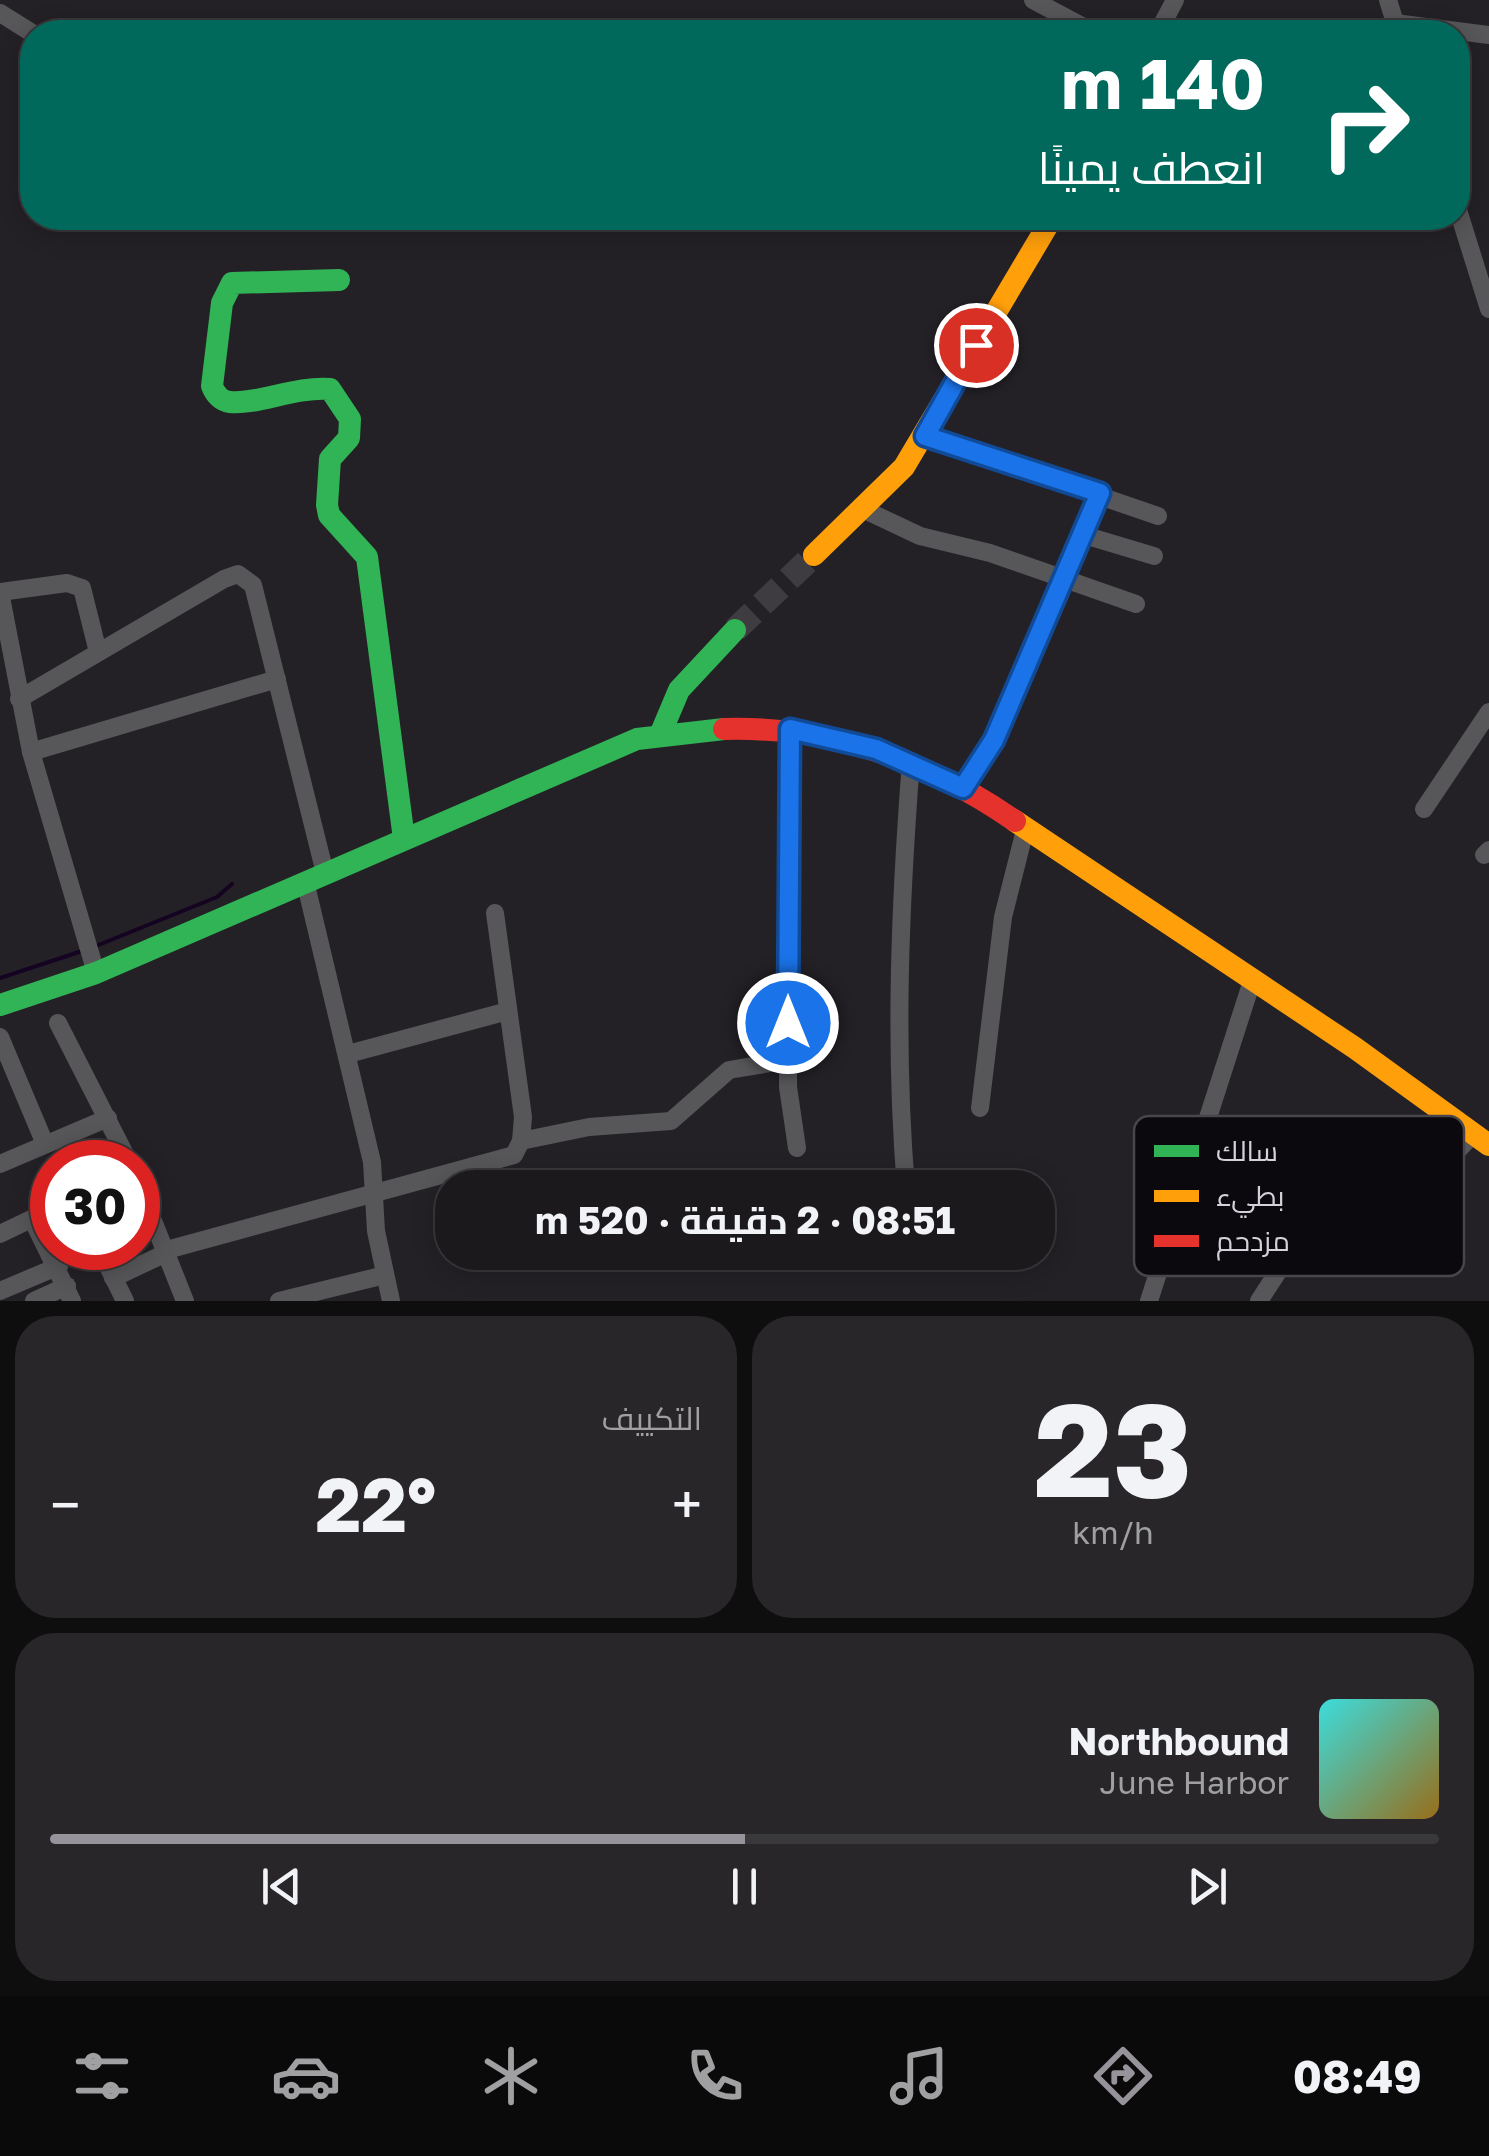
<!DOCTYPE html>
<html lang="ar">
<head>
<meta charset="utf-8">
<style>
  body { margin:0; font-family:"Golos Text",Cairo,sans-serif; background:#282629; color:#f1f3f6; direction:rtl; height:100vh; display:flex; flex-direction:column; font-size:38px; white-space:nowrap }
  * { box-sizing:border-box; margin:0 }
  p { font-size:32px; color:#a0a0a3 }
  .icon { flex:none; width:55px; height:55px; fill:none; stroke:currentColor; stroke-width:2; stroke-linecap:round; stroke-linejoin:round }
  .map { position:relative; height:1301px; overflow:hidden; direction:ltr }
  .drawer { display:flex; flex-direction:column; gap:15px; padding:15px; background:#0f0e0f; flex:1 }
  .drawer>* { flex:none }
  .guide { position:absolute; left:20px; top:20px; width:1450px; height:210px; border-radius:40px; box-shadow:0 5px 25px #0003,0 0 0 2px #39383b; direction:rtl; background:#00695c; color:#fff; overflow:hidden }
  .speed { position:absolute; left:30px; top:1140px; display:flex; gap:20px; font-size:50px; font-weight:700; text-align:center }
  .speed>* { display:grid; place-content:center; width:130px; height:130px; border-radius:50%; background:#1b191c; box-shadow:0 5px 25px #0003,0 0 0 2px #39383b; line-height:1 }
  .speed .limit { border:15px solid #d22; background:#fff; color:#111 }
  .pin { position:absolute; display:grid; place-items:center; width:85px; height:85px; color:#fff; margin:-42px; border:5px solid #fff; border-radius:50%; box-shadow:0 2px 10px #0007 }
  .me { position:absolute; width:110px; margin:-55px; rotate:0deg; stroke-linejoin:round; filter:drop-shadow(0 0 8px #0008) }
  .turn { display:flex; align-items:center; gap:35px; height:210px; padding:0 40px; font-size:45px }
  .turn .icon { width:130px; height:130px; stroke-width:2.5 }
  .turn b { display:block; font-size:70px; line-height:85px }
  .big { font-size:75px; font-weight:700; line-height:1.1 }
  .drawer .tile { flex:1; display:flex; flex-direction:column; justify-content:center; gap:15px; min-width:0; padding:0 35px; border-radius:40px; background:#282629 }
  .drawer .dial { align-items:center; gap:0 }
  .dial b { font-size:130px; line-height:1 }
  .song { display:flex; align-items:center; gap:30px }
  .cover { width:120px; height:120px; border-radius:15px; background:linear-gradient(135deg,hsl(180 70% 55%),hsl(40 70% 35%)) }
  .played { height:10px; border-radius:5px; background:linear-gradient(90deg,#96939a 50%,#39383b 50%) }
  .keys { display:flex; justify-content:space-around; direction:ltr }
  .heat { display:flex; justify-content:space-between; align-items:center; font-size:55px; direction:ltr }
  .drawer .tiles { flex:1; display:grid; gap:15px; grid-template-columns:1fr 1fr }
  .tile:last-child { grid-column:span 2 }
  .trip { position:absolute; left:435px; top:1170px; width:620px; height:100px; border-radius:40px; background:#1b191c; box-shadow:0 5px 25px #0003,0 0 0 2px #39383b; font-weight:700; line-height:100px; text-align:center; direction:rtl }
  .menu { display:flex; height:160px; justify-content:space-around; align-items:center; background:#0b0a0b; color:#a0a0a3 }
  .menu .icon { width:70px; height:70px }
  .menu .current { color:#96939a }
  .menu b { font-size:45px; color:#f1f3f6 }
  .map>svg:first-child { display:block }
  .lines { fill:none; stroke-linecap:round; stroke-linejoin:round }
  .stream { stroke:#150322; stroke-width:4 }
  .secondary-tunnel { stroke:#3e3b41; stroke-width:25; stroke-dasharray:25 12; stroke-linecap:butt }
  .street { stroke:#575658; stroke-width:18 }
  .fast { stroke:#30b455; stroke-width:22 }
  .slow { stroke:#ff9f0a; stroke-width:22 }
  .jam { stroke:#e5322d; stroke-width:22 }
  .route-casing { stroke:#114b97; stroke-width:25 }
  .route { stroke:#1a73e8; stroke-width:18 }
  .key { fill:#0c090e; stroke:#48454b; stroke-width:2.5 }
  .key-label { font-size:28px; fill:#d4d1d8 }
</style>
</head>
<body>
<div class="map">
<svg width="1489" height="1301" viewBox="0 0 1489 1301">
  <rect width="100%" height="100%" fill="#242126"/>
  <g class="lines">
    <g class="stream">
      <path d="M96 946 217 897 232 884"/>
      <path d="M0 978 82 951"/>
    </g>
    <path class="secondary-tunnel" d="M735 630 814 555"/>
    <g class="street">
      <path d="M1033 0 1093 32"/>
      <path d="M1388 0 1398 32"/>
      <path d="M0 13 32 33"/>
      <path d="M1395 23 1489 35"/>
      <path d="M1158 32 1175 0"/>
      <path d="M1458 210 1489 309"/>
      <path d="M925 436 1158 516"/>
      <path d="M863 509 920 536 990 553 1136 604"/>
      <path d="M1084 535 1154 556"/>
      <path d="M0 592 31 752 96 973"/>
      <path d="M0 592 67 583 82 588 98 652"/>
      <path d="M19 699 224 579 238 574 253 585 325 873"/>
      <path d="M790 729 788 1087 797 1148"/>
      <path d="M31 752 277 679"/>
      <path d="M963 788 994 740 1100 493"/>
      <path d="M1424 809 1489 712"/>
      <path d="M1484 855 1489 850"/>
      <path d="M305 881 372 1162 376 1231 391 1301"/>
      <path d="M58 1023 129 1162"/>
      <path d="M0 1037 45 1144"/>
      <path d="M348 1054 508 1011"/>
      <path d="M980 1108 1003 917 1025 830"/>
      <path d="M521 1141 589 1127 671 1121 729 1070 788 1060"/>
      <path d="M0 1164 108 1118"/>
      <path d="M138 1183 185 1301"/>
      <path d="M1276 1186 1363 1251 1474 1133"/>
      <path d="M906 1188C894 1044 900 905 911 761"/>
      <path d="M32 1219 72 1301"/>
      <path d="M0 1234 52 1209"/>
      <path d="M99 1248 125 1301"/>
      <path d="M163 1251 514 1155 521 1141 523 1117 495 913"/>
      <path d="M55 1259 81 1248"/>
      <path d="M113 1278 164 1254"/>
      <path d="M0 1291 59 1266"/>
      <path d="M34 1301 67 1286"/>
      <path d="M279 1301 385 1275"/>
      <path d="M1149 1301 1252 981"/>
      <path d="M1259 1301 1316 1213"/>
    </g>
    <g class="fast">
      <path d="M339 280 232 283 222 303 212 386C215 394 221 401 230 402 257 405 296 386 330 389L350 419 349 438 330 459 327 505 329 515 367 557 404 839"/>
      <path d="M660 735 679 690 735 630"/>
      <path d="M0 1005 96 973 637 739 724 729"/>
    </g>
    <g class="slow">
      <path d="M814 555 904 467 1052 218"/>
      <path d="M1015 821 1355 1048 1489 1145"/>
    </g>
    <path class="jam" d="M724 729C832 726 927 760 1015 821"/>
  </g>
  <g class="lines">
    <g class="route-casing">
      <path id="route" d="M788 1023 790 729 876 749 963 788 994 740 1100 493 925 436 976 345"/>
    </g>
    <use href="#route" class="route"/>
  </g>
  <rect x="1134" y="1116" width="330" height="160" rx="15" class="key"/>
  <rect x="1154" y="1145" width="45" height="12" fill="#30b455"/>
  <rect x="1154" y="1190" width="45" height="12" fill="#ff9f0a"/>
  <rect x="1154" y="1235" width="45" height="12" fill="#e5322d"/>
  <g class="key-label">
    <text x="1216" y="1161">سالك</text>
    <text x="1216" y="1206">بطيء</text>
    <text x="1216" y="1251">مزدحم</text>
  </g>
</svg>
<div class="speed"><div class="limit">30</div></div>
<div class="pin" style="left:976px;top:345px;background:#d93025"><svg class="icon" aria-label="arrive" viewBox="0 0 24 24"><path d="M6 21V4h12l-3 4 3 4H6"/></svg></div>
<svg class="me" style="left:788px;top:1023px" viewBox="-20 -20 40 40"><circle r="17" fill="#1a73e8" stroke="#fff" stroke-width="3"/><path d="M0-11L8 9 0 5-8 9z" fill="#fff"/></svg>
<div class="trip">08:51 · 2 دقيقة · 520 m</div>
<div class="guide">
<div class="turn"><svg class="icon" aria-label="right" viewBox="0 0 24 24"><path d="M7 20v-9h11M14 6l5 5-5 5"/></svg><div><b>140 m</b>انعطف يمينًا</div></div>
</div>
</div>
<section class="drawer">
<div class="tiles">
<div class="tile dial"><b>23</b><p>km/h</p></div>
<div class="tile"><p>التكييف</p>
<div class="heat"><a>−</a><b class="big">22°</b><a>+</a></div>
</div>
<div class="tile">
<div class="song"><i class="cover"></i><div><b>Northbound</b><p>June Harbor</p></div></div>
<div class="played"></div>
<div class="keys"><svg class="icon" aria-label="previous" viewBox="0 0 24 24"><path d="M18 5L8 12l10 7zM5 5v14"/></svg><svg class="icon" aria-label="pause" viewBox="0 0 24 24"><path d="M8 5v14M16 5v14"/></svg><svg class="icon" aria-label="next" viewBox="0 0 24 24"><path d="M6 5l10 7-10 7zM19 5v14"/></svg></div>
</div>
</div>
</section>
<nav class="menu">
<b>08:49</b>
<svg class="icon current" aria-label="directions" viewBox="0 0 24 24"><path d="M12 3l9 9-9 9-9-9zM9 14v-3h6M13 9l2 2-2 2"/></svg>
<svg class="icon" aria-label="music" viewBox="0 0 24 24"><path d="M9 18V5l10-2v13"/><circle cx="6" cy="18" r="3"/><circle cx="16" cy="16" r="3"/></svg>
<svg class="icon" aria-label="phone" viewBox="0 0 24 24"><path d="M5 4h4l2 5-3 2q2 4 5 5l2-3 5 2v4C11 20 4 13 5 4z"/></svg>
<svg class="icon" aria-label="climate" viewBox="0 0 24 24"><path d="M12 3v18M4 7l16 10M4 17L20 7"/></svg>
<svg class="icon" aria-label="car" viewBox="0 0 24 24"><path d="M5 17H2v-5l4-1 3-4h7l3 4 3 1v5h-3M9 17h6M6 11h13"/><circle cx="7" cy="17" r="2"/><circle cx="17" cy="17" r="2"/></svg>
<svg class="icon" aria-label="filters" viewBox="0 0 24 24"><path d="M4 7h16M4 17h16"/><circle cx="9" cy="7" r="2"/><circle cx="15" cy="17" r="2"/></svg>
</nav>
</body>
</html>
